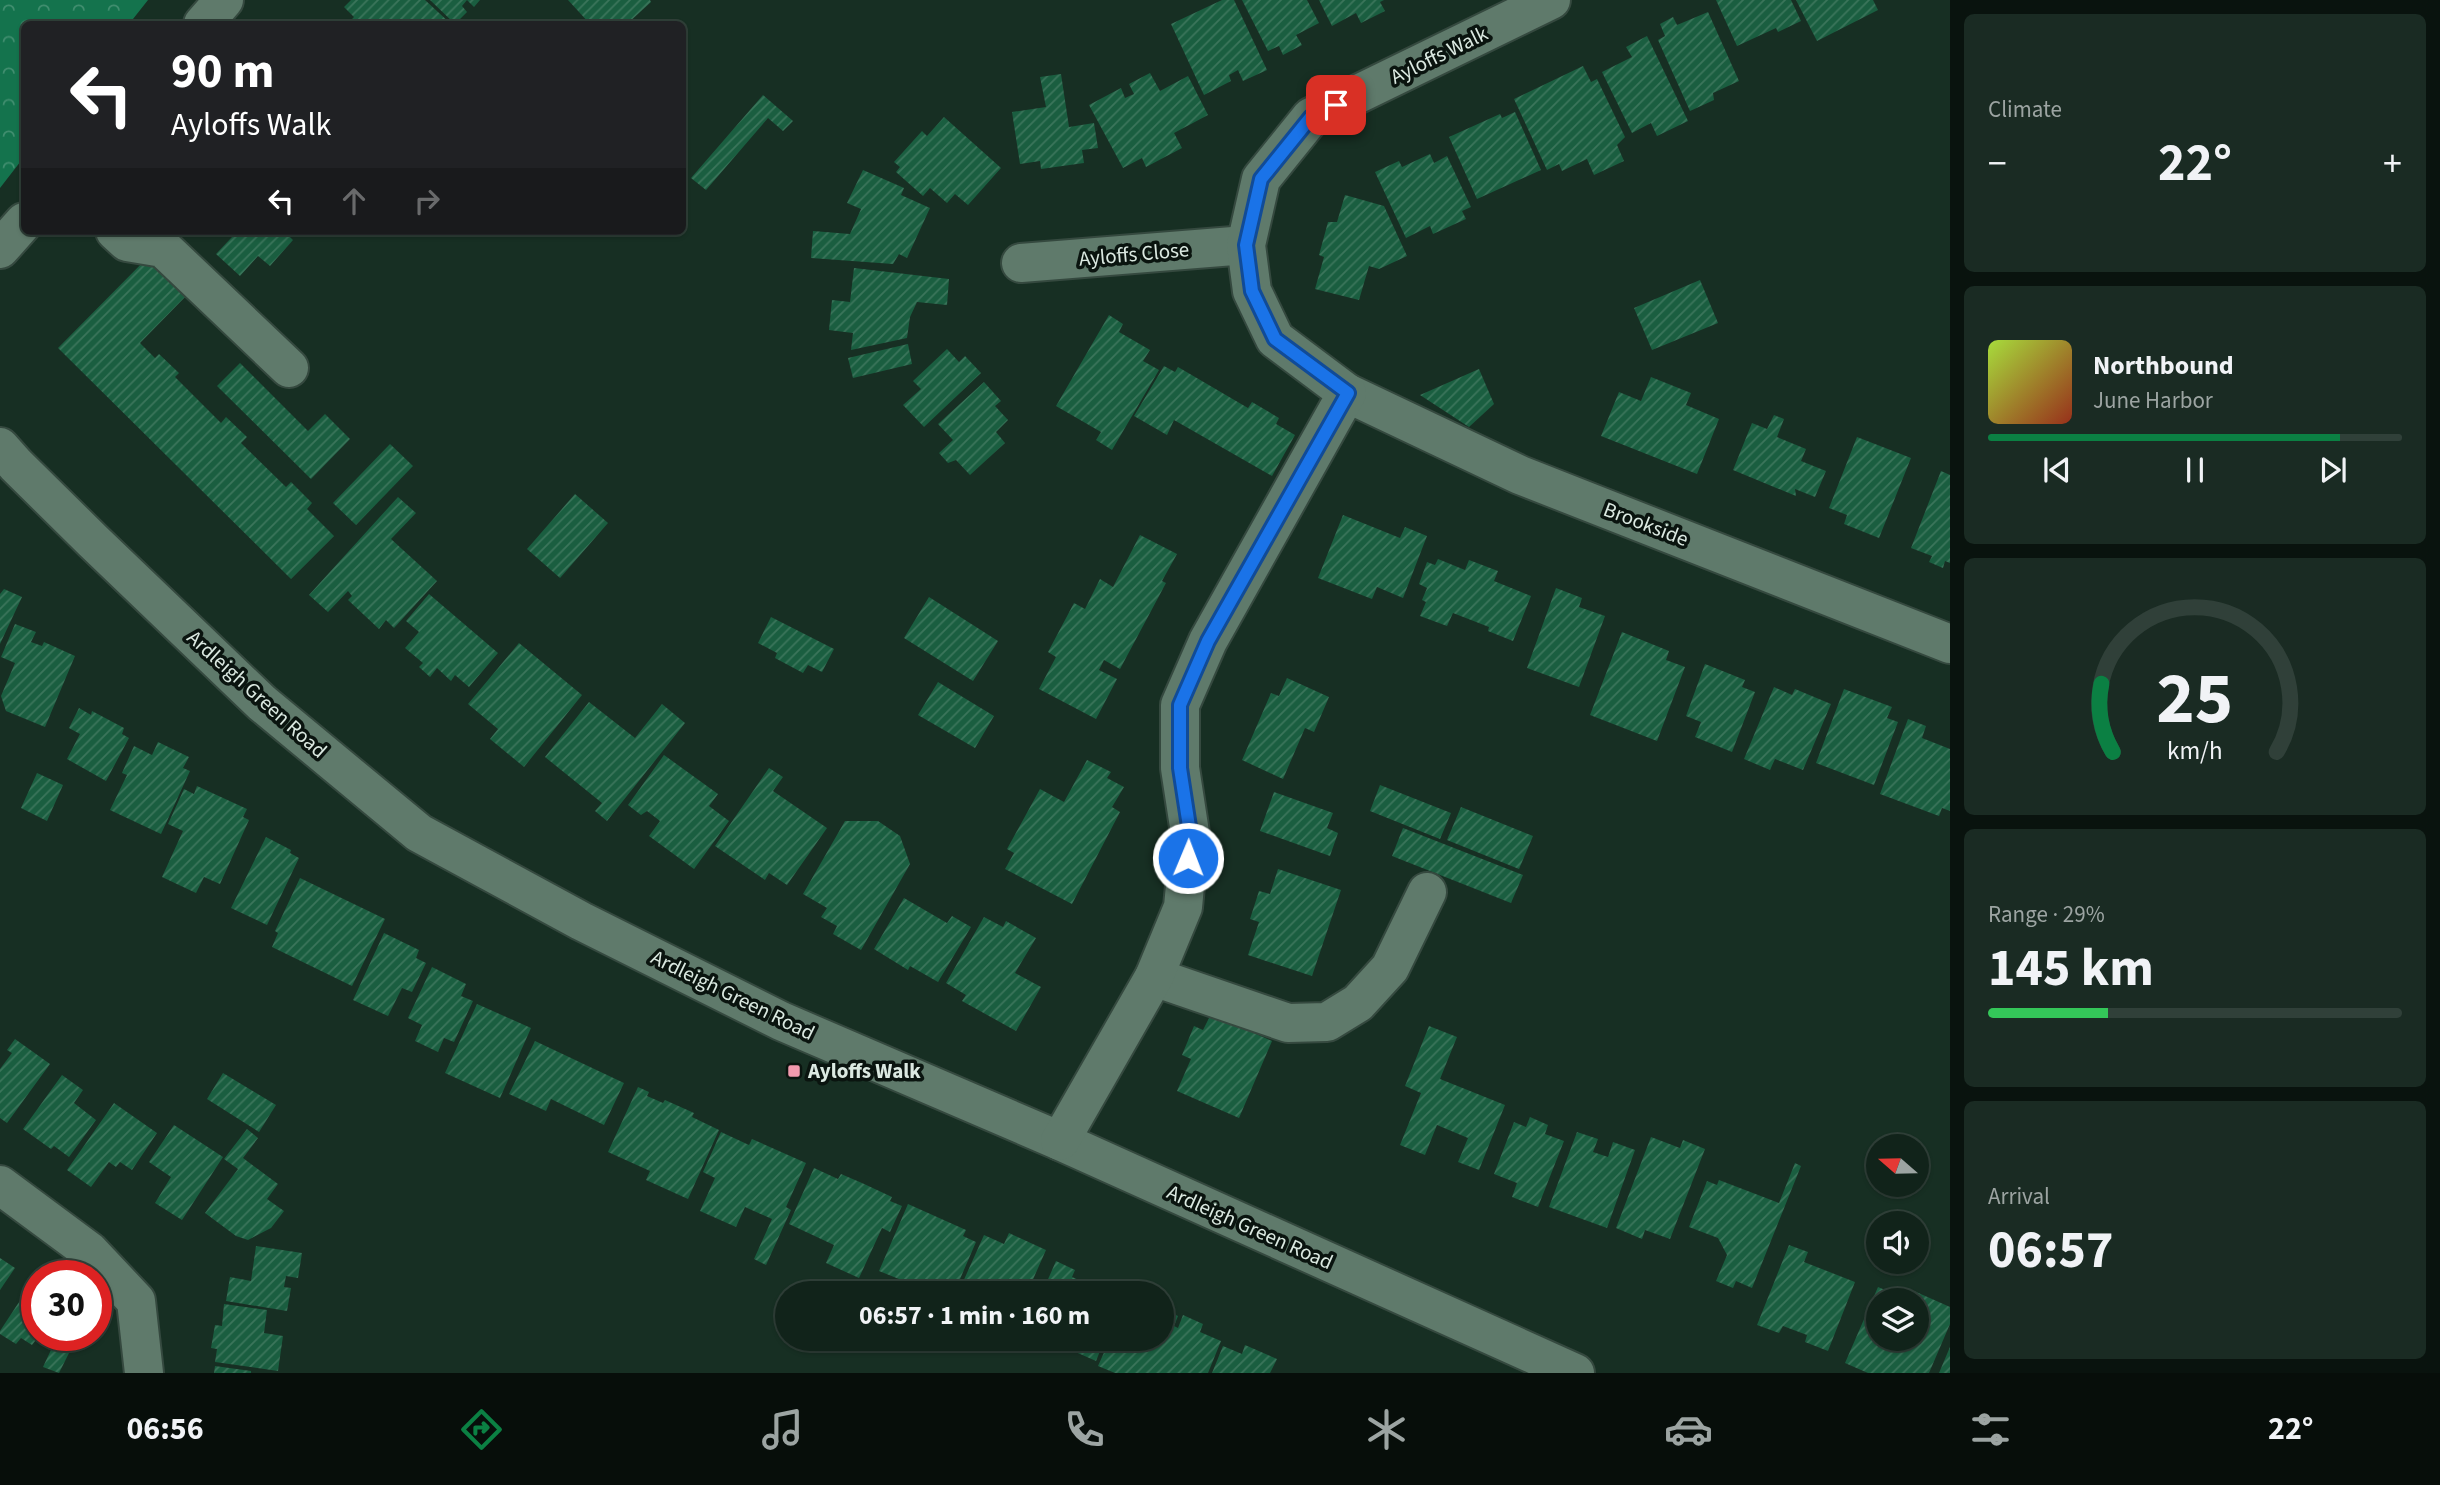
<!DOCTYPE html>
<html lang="en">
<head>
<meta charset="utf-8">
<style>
  body { margin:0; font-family:"Source Sans 3",sans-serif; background:#1a2b23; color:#f1f3f6; height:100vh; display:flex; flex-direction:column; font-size:26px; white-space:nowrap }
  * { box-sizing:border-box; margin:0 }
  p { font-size:23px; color:#9ca4a2 }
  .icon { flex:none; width:38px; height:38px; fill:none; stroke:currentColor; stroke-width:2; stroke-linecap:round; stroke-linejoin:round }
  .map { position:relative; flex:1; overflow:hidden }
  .drawer { display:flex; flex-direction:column; gap:14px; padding:14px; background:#09130e; width:490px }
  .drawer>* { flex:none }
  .hud { position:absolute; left:21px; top:21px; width:665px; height:214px; border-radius:10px; box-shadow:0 2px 5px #0004,0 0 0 2px #304039; background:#202124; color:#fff; overflow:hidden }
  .needle { width:46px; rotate:290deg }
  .controls { position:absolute; left:1866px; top:1134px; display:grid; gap:14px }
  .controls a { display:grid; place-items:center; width:63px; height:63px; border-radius:50%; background:#11231a; box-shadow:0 2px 5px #0004,0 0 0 2px #304039; font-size:35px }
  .speed { position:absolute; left:21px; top:1260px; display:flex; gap:14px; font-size:35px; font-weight:700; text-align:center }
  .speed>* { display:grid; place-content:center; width:91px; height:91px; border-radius:50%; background:#11231a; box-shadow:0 2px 5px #0004,0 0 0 2px #304039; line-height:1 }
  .speed .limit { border:10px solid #d22; background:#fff; color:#111 }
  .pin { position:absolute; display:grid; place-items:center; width:60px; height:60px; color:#fff; margin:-30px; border-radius:14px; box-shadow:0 4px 10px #0006 }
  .me { position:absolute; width:77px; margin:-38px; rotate:1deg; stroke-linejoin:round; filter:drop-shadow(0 0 5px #0008) }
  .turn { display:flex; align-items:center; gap:24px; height:147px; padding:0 35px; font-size:32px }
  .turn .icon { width:91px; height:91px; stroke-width:2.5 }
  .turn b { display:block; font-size:49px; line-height:60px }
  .lanes { display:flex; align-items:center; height:66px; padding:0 35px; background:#0003; justify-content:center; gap:35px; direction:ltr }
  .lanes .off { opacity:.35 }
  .big { font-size:52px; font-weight:700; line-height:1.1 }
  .drawer .tile { flex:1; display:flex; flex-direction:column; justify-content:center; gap:10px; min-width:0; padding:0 24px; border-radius:10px; background:#1a2b23 }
  .drawer .dial { align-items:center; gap:0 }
  .dial svg { height:182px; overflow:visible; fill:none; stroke:#304039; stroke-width:7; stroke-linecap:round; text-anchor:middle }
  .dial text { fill:#f1f3f6; stroke:none }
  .song { display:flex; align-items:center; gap:21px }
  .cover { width:84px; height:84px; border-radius:10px; background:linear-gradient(135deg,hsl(80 70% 55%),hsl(10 70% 35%)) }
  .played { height:7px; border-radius:4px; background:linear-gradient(90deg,#0b8043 85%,#304039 85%) }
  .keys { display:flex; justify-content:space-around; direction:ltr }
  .heat { display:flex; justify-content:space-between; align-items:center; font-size:38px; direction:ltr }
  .charge { height:10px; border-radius:5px; background:linear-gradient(90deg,#34c759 29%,#304039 0) }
  .trip { position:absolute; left:775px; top:1281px; width:399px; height:70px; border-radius:35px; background:#11231a; box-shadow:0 2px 5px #0004,0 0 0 2px #304039; font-weight:700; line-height:70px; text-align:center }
  .dock { display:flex; height:112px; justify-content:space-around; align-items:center; background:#070e0a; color:#9ca4a2 }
  .dock .icon { width:49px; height:49px }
  .dock .current { color:#0b8043 }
  .dock b { font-size:32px; color:#f1f3f6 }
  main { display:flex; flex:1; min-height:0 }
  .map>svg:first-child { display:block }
  .forest { fill:url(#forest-crowns) }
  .building { fill:url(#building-hatch) }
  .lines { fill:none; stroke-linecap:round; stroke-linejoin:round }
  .minor-casing { stroke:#35493f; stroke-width:42 }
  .minor { stroke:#5f7a6b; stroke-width:38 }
  .route-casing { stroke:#114b97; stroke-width:18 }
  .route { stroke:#1a73e8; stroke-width:12 }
  .poi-dot { fill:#f29aae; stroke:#0a140f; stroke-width:2.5 }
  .labels { text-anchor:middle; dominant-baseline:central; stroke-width:7; stroke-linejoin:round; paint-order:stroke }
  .street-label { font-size:21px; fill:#dbe9e1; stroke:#0a140f }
  .poi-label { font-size:21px; font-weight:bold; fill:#dbe9e1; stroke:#0a140f; text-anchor:start }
</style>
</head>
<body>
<main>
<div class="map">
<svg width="1950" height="1373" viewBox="0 0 1950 1373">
  <defs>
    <pattern id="forest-crowns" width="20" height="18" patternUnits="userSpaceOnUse" patternTransform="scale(1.75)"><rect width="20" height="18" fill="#14734d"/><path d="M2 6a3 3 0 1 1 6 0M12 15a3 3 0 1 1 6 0" fill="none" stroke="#418e6f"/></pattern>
    <pattern id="building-hatch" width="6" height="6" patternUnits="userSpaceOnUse" patternTransform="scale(1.75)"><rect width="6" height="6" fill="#1a5e40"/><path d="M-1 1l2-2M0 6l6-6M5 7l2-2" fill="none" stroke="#3b755b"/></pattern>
  </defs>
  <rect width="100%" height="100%" fill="#172f23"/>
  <path class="forest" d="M0 0H148L129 24H24V157L0 188Z"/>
  <g class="building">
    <path d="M351 0H425L451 24H347L354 17 344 7Z"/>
    <path d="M430 0H480L474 7 467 0 462 6 467 12 455 24Z"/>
    <path d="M568 0H650L651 2 627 24H590Z"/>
    <path d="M1222 0H1234L1267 70 1243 81 1238 70 1229 75 1231 81 1204 95 1171 24Z"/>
    <path d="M1242 0H1307L1319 23 1296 35 1302 45 1283 55 1279 46 1268 51Z"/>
    <path d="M1319 0H1384L1380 2 1385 11 1361 23 1356 13 1332 26Z"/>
    <path d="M1716 0H1791L1801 21 1778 32 1776 28 1737 46Z"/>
    <path d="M1796 0H1873L1878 10 1817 41Z"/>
    <path d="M1708 12 1739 81 1713 93 1714 100 1690 111 1658 40 1665 36 1660 24 1673 17 1677 25Z"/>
    <path d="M1647 36 1688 121 1657 136 1651 123 1632 133 1602 72 1632 57 1626 47Z"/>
    <path d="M1583 66 1591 82 1597 79 1625 137 1617 145 1624 161 1594 175 1587 159 1562 171 1559 164 1547 170 1514 99Z"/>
    <path d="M1150 73 1160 91 1188 76 1208 115 1174 133 1182 148 1146 167 1142 158 1123 168 1089 105 1121 88 1125 98 1134 94 1129 84Z"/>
    <path d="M1061 74 1069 127 1094 123 1098 148 1082 150 1084 163 1041 169 1040 161 1020 164 1012 112 1046 107 1040 77Z"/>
    <path d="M763 95 793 121 783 131 768 118 706 190 691 178Z"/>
    <path d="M1515 112 1541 170 1477 199 1449 137 1500 114 1502 118Z"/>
    <path d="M944 117 1001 168 968 205 955 194 947 203 930 188 923 196 896 172 900 167 894 162 922 131 927 136Z"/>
    <path d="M1430 154 1434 163 1447 156 1471 207 1462 211 1466 219 1433 234 1430 226 1406 238 1375 172 1399 161 1402 167Z"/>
    <path d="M863 170 904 188 901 195 930 208 907 258 899 254 893 264 811 258 813 231 850 234 861 209 847 203Z"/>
    <path d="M1345 195 1384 206 1407 256 1379 269 1369 266 1359 300 1315 289 1324 257 1319 255 1328 222H1337Z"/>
    <path d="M225 231H284L293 240 270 266 258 256 240 276 216 254 232 237Z"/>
    <path d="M154 251 189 293 140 343 155 358 159 354 179 373 175 377 221 423 226 417 247 437 241 443 286 487 291 482 312 503 307 509 334 536 291 579 58 348Z"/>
    <path d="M854 268 949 279 947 305 917 302 910 317 907 338 851 350 853 333 829 330 832 300 850 302Z"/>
    <path d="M1700 280 1718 323 1652 350 1634 308Z"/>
    <path d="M1109 315 1123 324 1119 332 1150 350 1143 361 1159 370 1112 450 1096 440 1101 432 1056 406Z"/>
    <path d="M908 344 912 364 853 378 848 358Z"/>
    <path d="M947 349 959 362 965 356 981 373 924 427 903 405 921 389 913 381Z"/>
    <path d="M240 363 308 431 325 414 350 439 311 479 217 386Z"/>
    <path d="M1164 366 1175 372 1178 367 1248 408 1252 402 1279 418 1276 424 1295 435 1272 476 1174 420 1167 435 1134 416Z"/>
    <path d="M1479 369 1494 404 1469 427 1420 395Z"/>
    <path d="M1651 377 1691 393 1686 405 1719 419 1697 474 1601 436 1619 392 1641 401Z"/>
    <path d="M984 382 1001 401 995 406 1008 420 996 432 1005 443 970 475 956 460 948 463 939 453 953 440 938 424Z"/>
    <path d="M1774 415 1784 419 1777 437 1806 449 1801 461 1826 471 1815 497 1795 489 1796 496 1733 470 1752 423 1767 429Z"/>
    <path d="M1857 437 1911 458 1879 538 1844 524 1847 515 1829 508Z"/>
    <path d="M390 444 413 466 356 525 333 503Z"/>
    <path d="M1941 471 1950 475V563L1945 561 1943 568 1929 562 1932 556 1911 548Z"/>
    <path d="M575 494 608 523 560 578 527 549Z"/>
    <path d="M398 497 416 513 391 539 437 581 394 628 386 620 379 629 348 600 352 596 348 591 328 612 309 595Z"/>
    <path d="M1343 515 1400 538 1405 527 1427 536 1403 598 1377 587 1372 599 1318 578Z"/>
    <path d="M1140 535 1177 554 1162 581 1166 583 1120 669 1104 660 1099 670 1117 679 1096 719 1039 689 1056 657 1048 652 1074 603 1085 609 1100 579 1113 587Z"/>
    <path d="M1438 559 1465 570 1469 560 1498 571 1494 581 1531 596 1513 641 1488 631 1489 627 1453 613 1447 626 1420 616 1426 602 1422 600 1427 588 1419 584 1427 562 1435 565Z"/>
    <path d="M1556 588 1582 598 1579 607 1605 616 1579 687 1527 668Z"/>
    <path d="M4 589 22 597 0 644V594Z"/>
    <path d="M429 594 498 653 469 687 455 675 451 681 437 668 430 677 419 667 423 663 405 648 419 632 406 621Z"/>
    <path d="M929 597 998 641 973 681 904 638Z"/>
    <path d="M771 617 834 649 822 672 808 665 803 673 775 658 777 653 758 643Z"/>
    <path d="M15 624 36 632 31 642 42 646 44 642 75 656 45 727 6 711 1 696 15 663 1 657Z"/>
    <path d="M1622 632 1669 651 1666 660 1685 667 1657 741 1590 715Z"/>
    <path d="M519 643 582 695 524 767 490 739 498 729 468 704Z"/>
    <path d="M1705 664 1745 680 1742 687 1755 692 1732 752 1695 737 1701 722 1686 716Z"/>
    <path d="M1287 678 1329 697 1314 732 1305 728 1283 779 1242 760 1271 693 1279 696Z"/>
    <path d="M938 682 994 716 975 748 918 715Z"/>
    <path d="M1774 687 1792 695 1795 689 1831 704 1803 770 1775 759 1770 770 1744 759Z"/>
    <path d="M1844 689 1892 707 1887 718 1898 722 1874 785 1816 763Z"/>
    <path d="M589 702 635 738 662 704 685 723 607 821 595 811 602 803 545 757Z"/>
    <path d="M79 708 91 715 92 711 124 728 122 734 129 738 106 781 67 759 80 734 69 728Z"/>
    <path d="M1908 719 1926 726 1922 738 1950 749V811L1942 808 1939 816 1880 794Z"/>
    <path d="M158 742 189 757 183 768 190 771 161 834 110 810 127 775 122 773 134 746 152 755Z"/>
    <path d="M664 755 718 794 709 806 729 821 694 869 649 836 660 821 647 811 641 815 628 805Z"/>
    <path d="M1087 760 1111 772 1107 778 1124 787 1112 807 1120 812 1072 904 1005 869 1014 853 1007 849 1040 789 1064 802Z"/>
    <path d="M769 768 783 777 773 791 827 828 787 885 769 873 765 880 715 846Z"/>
    <path d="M37 773 63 785 47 821 21 808Z"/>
    <path d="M1380 785 1451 813 1440 839 1370 811Z"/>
    <path d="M197 786 247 809 243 817 249 820 220 884 204 877 196 893 162 877 183 831 168 824 184 789 194 794Z"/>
    <path d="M1274 792 1333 813 1327 828 1338 833 1330 856 1260 831Z"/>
    <path d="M1461 807 1533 836 1519 869 1447 840Z"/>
    <path d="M845 821H878L900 836 910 864 861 950 833 934 837 926 821 917 827 908 803 894Z"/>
    <path d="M1403 828 1523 875 1511 903 1392 856Z"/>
    <path d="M266 837 291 850 290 853 299 858 267 925 231 908Z"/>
    <path d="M1278 869 1341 890 1312 976 1248 955 1259 922 1250 919 1259 891 1270 894Z"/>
    <path d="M300 878 385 919 352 986 272 947 278 933 275 931Z"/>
    <path d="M904 898 947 923 952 916 971 927 938 982 910 966 908 970 874 949Z"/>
    <path d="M984 917 1003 927 1006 921 1036 938 1015 973 1041 987 1016 1031 962 1001 966 995 946 983Z"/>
    <path d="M384 933 419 950 416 958 426 963 412 992 402 988 388 1016 353 1000Z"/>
    <path d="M432 967 466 984 461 996 473 1001 454 1042 444 1038 438 1052 415 1041 422 1025 408 1018Z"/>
    <path d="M477 1004 531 1028 500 1098 445 1073Z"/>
    <path d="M1211 1014 1272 1041 1239 1118 1177 1091 1191 1059 1182 1055 1194 1026 1203 1030Z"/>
    <path d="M1429 1026 1457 1037 1440 1079 1505 1105 1479 1170 1458 1162 1468 1138 1437 1125 1425 1155 1400 1145 1421 1093 1405 1086Z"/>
    <path d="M15 1039 50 1064 7 1123 0 1118V1069L12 1053 7 1050Z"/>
    <path d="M535 1041 624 1083 604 1125 551 1099 546 1111 509 1094Z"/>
    <path d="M223 1073 276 1105 259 1132 207 1099Z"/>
    <path d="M62 1075 83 1090 74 1103 96 1120 69 1157 54 1146 51 1149 23 1129Z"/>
    <path d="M638 1087 649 1092 647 1096 663 1103 665 1100 694 1113 692 1117 719 1130 688 1199 646 1180 650 1171 608 1152Z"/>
    <path d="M114 1103 157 1133 132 1170 120 1162 116 1167 109 1162 91 1187 67 1170Z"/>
    <path d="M1530 1117 1548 1125 1545 1134 1564 1141 1538 1207 1512 1197 1517 1183 1494 1174 1514 1122 1526 1127Z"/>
    <path d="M174 1125 223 1157 182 1220 155 1203 171 1177 149 1162Z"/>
    <path d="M247 1129 258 1138 243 1158 278 1184 267 1199 284 1211 271 1228 248 1240 236 1236 205 1213 238 1169 224 1159Z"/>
    <path d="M721 1132 749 1145 752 1139 806 1163 786 1207 791 1210 766 1265 754 1259 772 1219 745 1207 736 1227 700 1211 715 1178 703 1172Z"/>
    <path d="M1577 1132 1598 1139 1593 1152 1608 1157 1613 1142 1635 1150 1607 1228 1549 1207Z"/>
    <path d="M1651 1137 1680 1148 1683 1140 1705 1149 1670 1239 1645 1230 1642 1239 1616 1228Z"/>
    <path d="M1795 1163 1801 1166 1752 1288 1736 1281 1733 1288 1716 1281 1727 1255 1718 1238 1689 1227 1707 1181 1717 1185 1719 1180 1779 1203Z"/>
    <path d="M814 1168 838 1179 841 1174 862 1183 892 1197 890 1201 902 1206 890 1232 882 1228 859 1278 826 1263 834 1245 789 1224Z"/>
    <path d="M908 1204 966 1230 963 1236 976 1242 954 1293H898L893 1291 899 1279 879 1271Z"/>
    <path d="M1009 1233 1046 1250 1027 1293H958L984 1235 1004 1244Z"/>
    <path d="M1789 1245 1808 1252 1804 1262 1855 1282 1828 1351 1805 1342 1807 1335 1783 1326 1779 1333 1757 1325Z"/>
    <path d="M256 1246 302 1253 298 1278 286 1276 284 1287 291 1288 287 1311 226 1301 230 1277 251 1281Z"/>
    <path d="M0 1258 15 1268 0 1290Z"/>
    <path d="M1056 1261 1075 1270 1072 1277 1102 1290 1104 1284 1125 1293H1042Z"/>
    <path d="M38 1273 43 1276H37V1335H49L43 1345 36 1340 32 1345 21 1338 16 1344 0 1334V1331Z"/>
    <path d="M1878 1287 1909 1300H1878V1339H1916V1300H1910L1914 1291 1950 1307V1324L1929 1373H1868L1845 1363Z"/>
    <path d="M224 1304 267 1310 264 1333 283 1336 278 1371 215 1362 217 1349 211 1348 215 1325 222 1326Z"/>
    <path d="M1163 1309 1178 1316 1174 1326 1178 1328 1183 1315 1203 1324 1200 1332 1221 1341 1208 1373H1115L1098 1366 1110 1339H1162Z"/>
    <path d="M57 1337 73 1345 59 1373 43 1367Z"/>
    <path d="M1046 1339H1105L1096 1361Z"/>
    <path d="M1245 1345 1277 1359 1270 1373H1212L1223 1346 1242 1354Z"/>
    <path d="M1950 1347V1373H1939Z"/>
    <path d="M215 1366 251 1371V1373H214Z"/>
  </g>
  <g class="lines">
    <g class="minor-casing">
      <g id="minor">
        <path d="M203 24 224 0"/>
        <path d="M115 231 127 242 163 248 289 368"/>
        <path d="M0 249 24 222"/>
        <path d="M1021 263 1246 245"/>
        <path d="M1347 393 1520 475 1950 644"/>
        <path d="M0 447 16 465 93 541 262 703 419 833 581 921 781 1021 1060 1141 1575 1373"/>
        <path d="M1154 977 1288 1023 1327 1022 1358 1003 1390 968 1427 892"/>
        <path d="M1060 1141 1154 977 1183 907 1190 833 1180 768V705L1208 641 1347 393 1275 339 1252 291 1246 245 1261 179 1311 117 1551 0"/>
        <path d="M0 1185 89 1251 136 1301 144 1373"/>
      </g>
    </g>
    <use href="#minor" class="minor"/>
  </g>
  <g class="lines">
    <g class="route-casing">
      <path id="route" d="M1188 858 1190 833 1180 768V705L1208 641 1348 393 1275 339 1252 291 1246 245 1261 179 1311 117 1336 105"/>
    </g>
    <use href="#route" class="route"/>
  </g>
  <rect class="poi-dot" x="787" y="1064" width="14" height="14" rx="3.5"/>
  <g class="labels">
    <g class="street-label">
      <text transform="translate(1439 55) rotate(-26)">Ayloffs Walk</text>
      <text transform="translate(1134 254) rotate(-5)">Ayloffs Close</text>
      <text transform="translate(1646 524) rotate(21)">Brookside</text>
      <text transform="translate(257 694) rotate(42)">Ardleigh Green Road</text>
      <text transform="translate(733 995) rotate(26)">Ardleigh Green Road</text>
      <text transform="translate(1250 1227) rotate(24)">Ardleigh Green Road</text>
    </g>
    <g class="poi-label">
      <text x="808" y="1071">Ayloffs Walk</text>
    </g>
  </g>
</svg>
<div class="controls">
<a><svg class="needle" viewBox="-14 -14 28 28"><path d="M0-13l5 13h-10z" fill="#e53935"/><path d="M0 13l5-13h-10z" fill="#9ca4a2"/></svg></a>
<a><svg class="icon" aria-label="sound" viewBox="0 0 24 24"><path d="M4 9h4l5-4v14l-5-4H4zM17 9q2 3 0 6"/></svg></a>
<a><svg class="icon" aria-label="layers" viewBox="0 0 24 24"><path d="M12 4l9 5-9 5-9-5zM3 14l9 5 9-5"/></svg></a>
</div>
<div class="speed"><div class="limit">30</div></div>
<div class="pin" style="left:1336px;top:105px;background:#d93025"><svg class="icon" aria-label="arrive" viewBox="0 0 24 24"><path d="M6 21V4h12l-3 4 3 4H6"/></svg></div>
<svg class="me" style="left:1188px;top:858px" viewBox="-20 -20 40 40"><circle r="17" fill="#1a73e8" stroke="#fff" stroke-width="3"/><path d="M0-11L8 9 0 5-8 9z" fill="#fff"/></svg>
<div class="trip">06:57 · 1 min · 160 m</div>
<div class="hud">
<div class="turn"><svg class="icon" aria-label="left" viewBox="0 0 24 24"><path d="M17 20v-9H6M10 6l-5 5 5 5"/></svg><div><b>90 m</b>Ayloffs Walk</div></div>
<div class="lanes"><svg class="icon" aria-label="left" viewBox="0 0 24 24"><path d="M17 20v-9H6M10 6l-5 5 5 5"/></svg><svg class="icon off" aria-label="ahead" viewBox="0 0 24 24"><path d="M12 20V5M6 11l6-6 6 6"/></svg><svg class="icon off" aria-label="right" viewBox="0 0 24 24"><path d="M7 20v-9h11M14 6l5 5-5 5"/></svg></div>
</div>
</div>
<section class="drawer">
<div class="tile"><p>Climate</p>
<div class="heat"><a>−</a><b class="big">22°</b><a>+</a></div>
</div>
<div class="tile">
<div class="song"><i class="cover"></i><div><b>Northbound</b><p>June Harbor</p></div></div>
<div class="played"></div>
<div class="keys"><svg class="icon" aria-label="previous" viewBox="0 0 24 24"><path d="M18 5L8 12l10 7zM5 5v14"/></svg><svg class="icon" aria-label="pause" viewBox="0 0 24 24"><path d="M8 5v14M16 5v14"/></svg><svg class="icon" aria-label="next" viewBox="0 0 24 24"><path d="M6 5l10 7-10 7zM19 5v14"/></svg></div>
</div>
<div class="tile dial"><svg viewBox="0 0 100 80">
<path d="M14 69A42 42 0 1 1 86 69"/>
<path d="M14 69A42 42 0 0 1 9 39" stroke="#0b8043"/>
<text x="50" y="56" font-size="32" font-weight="700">25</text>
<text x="50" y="72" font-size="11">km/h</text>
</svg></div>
<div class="tile"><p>Range · 29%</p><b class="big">145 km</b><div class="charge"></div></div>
<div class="tile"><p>Arrival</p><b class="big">06:57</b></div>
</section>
</main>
<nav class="dock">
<b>06:56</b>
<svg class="icon current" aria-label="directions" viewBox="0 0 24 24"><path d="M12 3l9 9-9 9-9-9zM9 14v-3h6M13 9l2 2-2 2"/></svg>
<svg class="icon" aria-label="music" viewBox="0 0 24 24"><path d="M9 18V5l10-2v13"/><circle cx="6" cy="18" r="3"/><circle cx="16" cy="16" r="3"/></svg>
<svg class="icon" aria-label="phone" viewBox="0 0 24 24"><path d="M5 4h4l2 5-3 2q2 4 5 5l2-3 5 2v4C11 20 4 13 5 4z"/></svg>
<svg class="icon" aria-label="climate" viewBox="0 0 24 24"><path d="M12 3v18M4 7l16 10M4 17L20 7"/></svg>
<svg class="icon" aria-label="car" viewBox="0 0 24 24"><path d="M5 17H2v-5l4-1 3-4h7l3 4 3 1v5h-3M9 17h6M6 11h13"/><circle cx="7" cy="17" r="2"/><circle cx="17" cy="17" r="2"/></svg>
<svg class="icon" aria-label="filters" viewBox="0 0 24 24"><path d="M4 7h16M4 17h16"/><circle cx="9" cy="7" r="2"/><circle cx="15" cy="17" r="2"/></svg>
<b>22°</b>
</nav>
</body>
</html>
